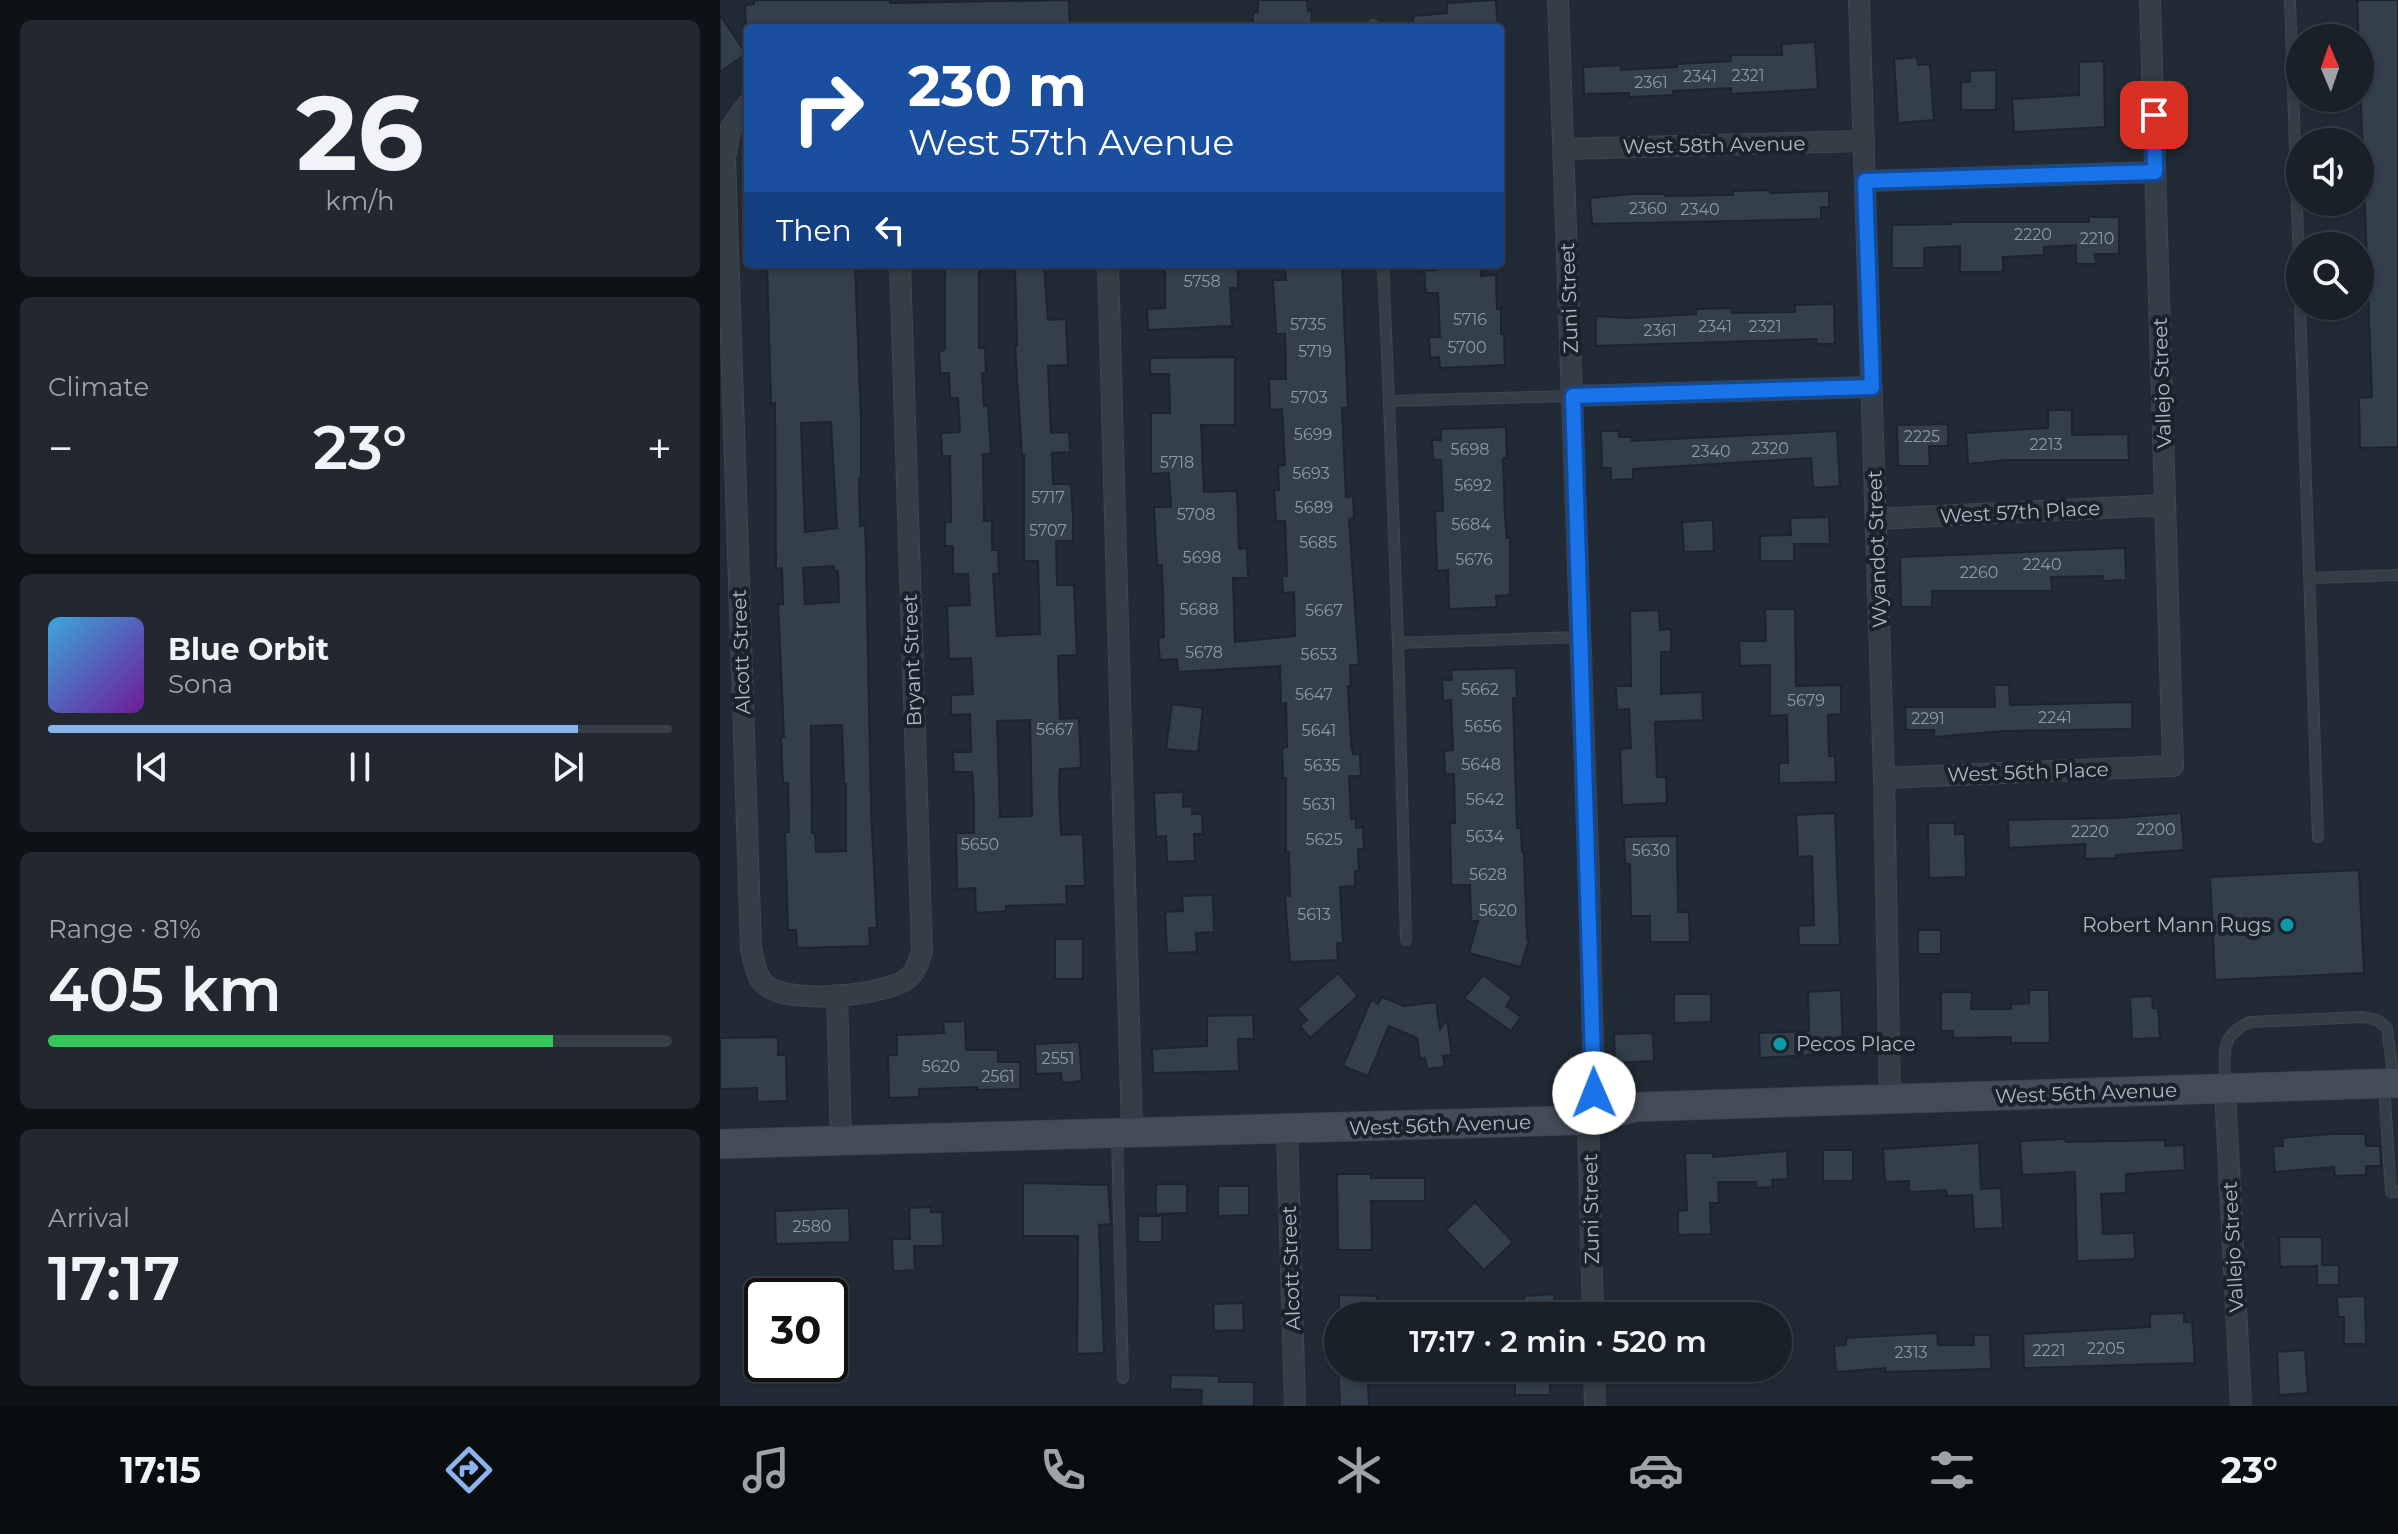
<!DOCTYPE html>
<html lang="en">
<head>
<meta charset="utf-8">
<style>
  body { margin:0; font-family:Montserrat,sans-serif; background:#232830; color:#f1f3f6; height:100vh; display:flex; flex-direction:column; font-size:30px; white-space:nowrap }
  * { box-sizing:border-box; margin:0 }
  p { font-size:26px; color:#9fa3a8 }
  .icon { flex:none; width:44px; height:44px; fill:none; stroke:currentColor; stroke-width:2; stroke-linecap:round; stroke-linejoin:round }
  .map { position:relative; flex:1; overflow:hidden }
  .drawer { display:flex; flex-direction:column; gap:20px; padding:20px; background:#0e1216; width:720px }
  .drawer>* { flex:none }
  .guide { position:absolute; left:24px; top:24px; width:760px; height:244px; border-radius:8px; box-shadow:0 2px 6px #0004,0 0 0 2px #383e45; background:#1a4fa0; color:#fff; overflow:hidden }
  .needle { width:52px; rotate:358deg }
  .fabs { position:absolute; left:1566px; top:24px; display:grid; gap:16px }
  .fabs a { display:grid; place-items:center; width:88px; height:88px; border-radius:50%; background:#1a2028; box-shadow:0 2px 6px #0004,0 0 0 2px #383e45; font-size:40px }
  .speed { position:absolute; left:24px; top:1278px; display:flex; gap:16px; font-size:40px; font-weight:700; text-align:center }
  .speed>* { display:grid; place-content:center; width:104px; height:104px; border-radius:50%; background:#1a2028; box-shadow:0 2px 6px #0004,0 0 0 2px #383e45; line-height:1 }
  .speed .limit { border:4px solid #111; border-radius:12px; background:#fff; color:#111 }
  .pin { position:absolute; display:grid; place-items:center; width:68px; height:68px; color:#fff; margin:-34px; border-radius:16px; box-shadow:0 4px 12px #0006 }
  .me { position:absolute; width:88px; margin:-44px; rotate:359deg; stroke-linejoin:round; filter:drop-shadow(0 0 6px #0008) }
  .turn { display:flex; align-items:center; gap:28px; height:168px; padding:0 32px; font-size:36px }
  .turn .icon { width:104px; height:104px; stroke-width:2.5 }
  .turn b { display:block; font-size:56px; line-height:68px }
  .then { display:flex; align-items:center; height:76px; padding:0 32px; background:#0003; gap:16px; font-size:30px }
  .big { font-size:60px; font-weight:600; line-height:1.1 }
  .drawer .card { flex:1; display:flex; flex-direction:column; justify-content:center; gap:12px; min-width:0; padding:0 28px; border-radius:12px; background:#232830 }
  .drawer .dial { align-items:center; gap:0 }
  .dial b { font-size:104px; line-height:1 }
  .song { display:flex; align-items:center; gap:24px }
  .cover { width:96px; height:96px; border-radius:12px; background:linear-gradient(135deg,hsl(200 70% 55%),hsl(280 70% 35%)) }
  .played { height:8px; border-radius:4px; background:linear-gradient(90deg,#8ab4ed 85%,#383e45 85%) }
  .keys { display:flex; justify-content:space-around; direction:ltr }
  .heat { display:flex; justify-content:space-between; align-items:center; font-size:44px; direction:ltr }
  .charge { height:12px; border-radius:6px; background:linear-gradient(90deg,#34c759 81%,#383e45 0) }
  .trip { position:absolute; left:604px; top:1302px; width:468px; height:80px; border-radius:40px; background:#1a2028; box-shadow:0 2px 6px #0004,0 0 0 2px #383e45; font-weight:600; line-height:80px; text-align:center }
  .dock { display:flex; height:128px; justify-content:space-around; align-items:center; background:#0a0d10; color:#9fa3a8 }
  .dock .icon { width:56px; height:56px }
  .dock .current { color:#8ab4ed }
  .dock b { font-size:36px; color:#f1f3f6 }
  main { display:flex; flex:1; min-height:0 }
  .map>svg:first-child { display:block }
  .building { fill:#343f4c; stroke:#1d242d; stroke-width:2; fill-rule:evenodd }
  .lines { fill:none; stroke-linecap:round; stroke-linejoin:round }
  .lane-casing { stroke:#3f4650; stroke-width:12 }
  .street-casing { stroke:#3f4650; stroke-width:22 }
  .secondary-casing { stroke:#3f4650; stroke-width:30 }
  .lane { stroke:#353d46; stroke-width:10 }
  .street { stroke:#353d46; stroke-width:20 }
  .secondary { stroke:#444c59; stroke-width:28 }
  .route-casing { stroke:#114b97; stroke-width:20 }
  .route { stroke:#1a73e8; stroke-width:14 }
  .culture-dot { fill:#0f9aa8; stroke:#1b222b; stroke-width:3 }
  .labels { text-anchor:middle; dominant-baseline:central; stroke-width:8; stroke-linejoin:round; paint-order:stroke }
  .number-label { font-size:16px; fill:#8f98a3 }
  .street-label { font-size:20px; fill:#b0b8c3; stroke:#1b222b }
  .poi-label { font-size:20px; fill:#b0b8c3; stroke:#1b222b; text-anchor:end }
</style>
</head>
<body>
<main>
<section class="drawer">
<div class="card dial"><b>26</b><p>km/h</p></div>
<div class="card"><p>Climate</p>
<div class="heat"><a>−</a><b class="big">23°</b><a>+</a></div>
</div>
<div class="card">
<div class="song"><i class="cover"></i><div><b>Blue Orbit</b><p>Sona</p></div></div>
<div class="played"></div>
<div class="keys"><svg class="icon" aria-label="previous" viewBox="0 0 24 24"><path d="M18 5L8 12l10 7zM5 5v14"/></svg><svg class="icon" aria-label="pause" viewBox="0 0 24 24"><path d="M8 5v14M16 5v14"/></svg><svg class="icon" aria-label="next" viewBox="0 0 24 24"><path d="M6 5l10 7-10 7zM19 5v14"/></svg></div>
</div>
<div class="card"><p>Range · 81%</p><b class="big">405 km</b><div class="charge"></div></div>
<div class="card"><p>Arrival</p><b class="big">17:17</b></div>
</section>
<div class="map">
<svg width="1678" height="1406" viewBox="0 0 1678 1406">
  <rect width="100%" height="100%" fill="#222b35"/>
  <g class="building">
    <path d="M34 0H170V3L349 0 350 28H26L25 5 34 4Z"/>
    <path d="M538 0H587L588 11 591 10 592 28H533V13L538 12Z"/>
    <path d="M776 0 778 28H694L693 16 727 13V3Z"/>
    <path d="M1637 0H1678V447L1640 448 1639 398 1652 397Z"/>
    <path d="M0 15 26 54 0 72Z"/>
    <path d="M1095 42 1098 89 1011 94V88L953 91 954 95 909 97V93L864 94 863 67 900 65 901 70 957 67V64L1011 61V55H1062V44Z"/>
    <path d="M1197 57 1198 65 1210 64 1214 120 1178 123 1174 59Z"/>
    <path d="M1384 61 1385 127 1294 132 1292 99 1359 95V62Z"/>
    <path d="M1276 70V110H1241V82H1250V71Z"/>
    <path d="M1050 190V193L1109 191V207H1101V219L872 224 870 198 911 194H945V196L1013 195V191Z"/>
    <path d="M1369 217H1399V254H1375L1376 264H1356V245L1324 247V255L1283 257V272H1240V246L1204 248V268H1172V225L1232 224V222H1369Z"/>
    <path d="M47 264H135L141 421V478L139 479 140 526 145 525 146 552 151 809 157 928H149L150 946 77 948 76 930H68L65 832H69L68 783H63L61 737H64L58 604H63L62 568 56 569 55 403 51 404ZM111 422 117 528 85 532 81 423ZM114 566 115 572 118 571 119 602 85 604 83 568ZM122 725 124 784H126V851L96 852 95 833H92L91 726Z"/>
    <path d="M225 264H259V348H265L266 372 262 373 264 406 268 405 271 454H263L264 521H272V550H278L279 574H273L277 636 320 634 318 561H304V455H302L295 346H297L295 264H324L328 320 346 319 348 365 328 366 331 433 349 432 350 452 332 453 333 484H351L353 518V541H336L337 585H354L357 655 338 656 340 719 359 718 361 768 340 769 339 792 341 835 363 834 365 886H346L347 904 286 906V911L256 913 255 888 237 889 236 833H254V800L252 772H234L233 752H251L250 714 231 715V695L253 694 251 658 229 659 227 606 250 605 248 574H233V546H225V522H231L230 456H222L221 433 240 432 238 398H230L229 373H220L219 351 225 350ZM310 720 312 816 280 817 277 721Z"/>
    <path d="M445 264H518V288H510L512 326 428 330 427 309 445 308Z"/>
    <path d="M716 264H761V276L776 275 777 309H781V334H784L785 365 720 368 719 357 710 358 709 337H720L718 293H706L704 270H717Z"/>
    <path d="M622 266 628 407 622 408 626 497 633 496 634 518 629 519 639 665H630L631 686H628L631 745 633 754H640L641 776H629L631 819H636V828L643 827 644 849H638L639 871H635V886L620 887 623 943H617L618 960 570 962 565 896H570L569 852H566V778H563L562 748 567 747 566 703 561 704 560 666 458 672 457 659 440 660 438 638 444 637 442 565H437L434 507H451L449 473 431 474V413H450L449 374H430V358L515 357V425H481L484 492 517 491 519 549 527 548 528 578H513L515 642 575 636 574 592 563 593 562 576H567L565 521H556L554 490H559L558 466 565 465 562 409 550 410 549 379H566L565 334H556L553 280H566L565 268Z"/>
    <path d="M1114 304 1115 344H1097L1096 339 876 346V316L910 318 976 314V309L1012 308V313L1075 312V305Z"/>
    <path d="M1328 410H1352V435L1408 434 1409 460H1287L1248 464 1246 433 1328 428Z"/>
    <path d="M1228 424V446H1209L1210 466H1178L1177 425Z"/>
    <path d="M786 427 787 458H783L785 516 787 538H790V595L776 596 777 607 729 609 728 570 717 571 715 511H723L721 460H713L712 440H721V429Z"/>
    <path d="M881 431H899V437H912V441L1117 431 1120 486 1093 488 1091 458 913 469V479L891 480V468H882Z"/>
    <path d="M1109 517 1110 544H1074V561H1040V536L1071 535 1070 518Z"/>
    <path d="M993 520 994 551 964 552 962 522Z"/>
    <path d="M1405 548 1406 580 1382 581 1383 576 1331 577 1332 591H1212V607H1181L1180 557Z"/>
    <path d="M1045 609H1075L1076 686 1121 685V714L1108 715 1109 756H1115L1116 782 1059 783V763H1068L1067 715 1050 716V665L1020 666 1019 641H1046Z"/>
    <path d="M939 610 940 630 951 629V652H941V694L982 692 983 720 935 722 937 777H946L947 803 902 805 900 749 911 748 909 709 897 710 896 686H911L910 611Z"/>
    <path d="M796 668 797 698H793L797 828H801L802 852H804L807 939H809L801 967 749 953 758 921H751L750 885H731L730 823H735L734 774H725L724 751 733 750 731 700 723 701 722 680H732L731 670Z"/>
    <path d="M1274 685H1289L1290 705 1412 702V729L1285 731 1214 737V730H1186L1185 707H1275Z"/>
    <path d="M452 704 483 708 478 752 446 749Z"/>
    <path d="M463 792V807L472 806V814H482L483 834H474L475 861 447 862 446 836 436 837 434 793Z"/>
    <path d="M1115 813 1120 945H1079L1078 926 1094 925 1092 856 1078 857 1076 815Z"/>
    <path d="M1461 813 1464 850 1396 855V858L1365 859V844L1289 848 1288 820 1396 818Z"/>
    <path d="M1208 823H1235V834H1245L1246 877 1209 878Z"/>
    <path d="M957 836 958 912H969L970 942H930V916H911L910 864H905L904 837Z"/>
    <path d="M1639 870 1644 973 1495 980 1490 877Z"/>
    <path d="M493 895 494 932 476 933 477 952 447 953 445 912 463 911 462 896Z"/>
    <rect x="1198" y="930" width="23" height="24"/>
    <rect x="335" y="939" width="28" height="40"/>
    <path d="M618 973 638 996 590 1038 580 1026 587 1020 577 1009Z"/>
    <path d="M763 975 792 997 786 1006 801 1017 791 1031 744 998Z"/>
    <path d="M1121 990 1123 1053 1040 1058 1039 1033 1089 1031 1088 992Z"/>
    <path d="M1309 990H1329L1330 1043H1291V1037L1233 1038V1031H1221V992H1252L1251 1009H1291V1004L1309 1003Z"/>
    <path d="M954 994H991V1022L954 1023Z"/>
    <path d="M1432 996 1433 1008H1438L1440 1038 1412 1039 1410 997Z"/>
    <path d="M662 997 684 1006 716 1002 720 1029 727 1020 732 1055 723 1056 725 1067 707 1069 705 1058 700 1059 697 1038 669 1026 648 1076 623 1066 651 1000 658 1004Z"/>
    <path d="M533 1015 534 1039H518L519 1071 433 1073 432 1049 487 1046V1016Z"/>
    <path d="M245 1021 246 1050H278V1062H300V1089L257 1090V1087L199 1089V1097L169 1098 168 1055H177V1035L224 1033 223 1022Z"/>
    <path d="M933 1033 934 1061 895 1063 894 1034Z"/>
    <path d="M58 1037V1055H66L67 1101 37 1102V1088L0 1089V1038Z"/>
    <path d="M359 1042 362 1081 342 1083 341 1073 316 1074 315 1044Z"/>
    <path d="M1610 1134H1645L1646 1146H1660L1661 1166H1646V1175L1615 1176 1614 1167 1555 1172 1553 1146H1563L1562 1138Z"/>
    <path d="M1345 1139 1346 1142 1445 1140V1146L1464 1145 1465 1170 1406 1174V1193L1381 1194 1383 1234 1414 1233 1415 1259 1357 1261 1355 1172 1302 1175 1300 1141Z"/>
    <path d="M1259 1143 1261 1189 1281 1188 1283 1228 1254 1229 1252 1195 1227 1196 1226 1190 1189 1192V1181L1165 1182 1163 1149Z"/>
    <rect x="1103" y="1150" width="30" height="31"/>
    <path d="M1067 1151 1068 1179 1052 1180 1053 1187 1036 1188V1182H998L999 1203H990L991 1234 958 1235V1211L967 1210 965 1153H993V1157Z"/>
    <path d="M617 1174H651V1178H705V1201H651L652 1250H618Z"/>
    <path d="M303 1183 388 1185 391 1224 379 1225 384 1353 357 1354 358 1236H303Z"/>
    <path d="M436 1184H467V1213L436 1214Z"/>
    <path d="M498 1186H529V1215L498 1216Z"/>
    <path d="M755 1202 793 1242 764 1270 726 1230Z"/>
    <path d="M211 1207V1212H222L223 1246H194L195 1270 173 1271 172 1239H190L189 1208Z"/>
    <path d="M129 1208 130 1242 56 1244 55 1211Z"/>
    <rect x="418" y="1216" width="24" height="26"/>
    <path d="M1559 1237H1602V1265H1619V1285H1597V1266L1560 1267Z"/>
    <path d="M834 1294 835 1316H806L804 1296Z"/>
    <path d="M619 1295 657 1296V1316H619Z"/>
    <path d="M1645 1296 1646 1344H1624V1317H1618L1617 1297Z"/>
    <path d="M523 1303 524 1330 494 1331 493 1304Z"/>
    <path d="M1464 1313V1322H1472L1475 1363 1304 1368 1303 1334 1430 1327V1314Z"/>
    <path d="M1217 1333 1218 1345H1254L1253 1335H1270L1271 1369 1165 1372V1368L1116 1372 1114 1346 1126 1345V1338Z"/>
    <path d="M1585 1350 1588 1393 1559 1395 1557 1352Z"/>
    <path d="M618 1368H642V1383H648L649 1406H620Z"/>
    <rect x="795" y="1368" width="35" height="27"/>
    <path d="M451 1375 500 1376 499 1382H534V1406H481L482 1390 450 1389Z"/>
  </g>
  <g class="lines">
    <g class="lane-casing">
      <g id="lane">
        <path d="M1570 0 1580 295"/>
        <path d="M653 25V28"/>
        <path d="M663 264 669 401"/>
        <path d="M1580 306 1598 837"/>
        <path d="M853 396 669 401 678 643 861 637"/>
        <path d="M1589 578 1678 575"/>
        <path d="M678 643 686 940"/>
        <path d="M1664 1086 1671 1192H1678"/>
        <path d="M1505 1087C1506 1055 1497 1037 1530 1022L1643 1017 1657 1020 1667 1028 1674 1081"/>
        <path d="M397 1136 403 1378"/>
      </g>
    </g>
    <g class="street-casing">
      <g id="street">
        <path d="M838 0 869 882 874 1093 868 1120 873 1316"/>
        <path d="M1139 0 1164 778 1170 1099"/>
        <path d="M28 104 11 127 5 157 31 948C34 960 35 973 43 983 65 1006 163 996 187 979 196 972 198 963 202 952L180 264"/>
        <path d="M844 149 1144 141"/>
        <path d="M1145 181 1435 172"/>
        <path d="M388 264 412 1132"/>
        <path d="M853 396 1152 387"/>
        <path d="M1156 519 1445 505"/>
        <path d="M1164 778 1453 766 1430 0"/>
        <path d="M117 995 121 1141"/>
        <path d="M1505 1089 1521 1406"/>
        <path d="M567 1130 575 1406"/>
        <path d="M874 1368 875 1406"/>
      </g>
    </g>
    <g class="secondary-casing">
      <path id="secondary" d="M0 1144 868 1120 914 1107 1678 1083"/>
    </g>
    <use href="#lane" class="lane"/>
    <use href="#street" class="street"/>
    <use href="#secondary" class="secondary"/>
  </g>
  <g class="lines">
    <g class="route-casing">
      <path id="route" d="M874 1093 853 396 1152 387 1145 181 1435 172 1434 115"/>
    </g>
    <use href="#route" class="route"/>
  </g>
  <g class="culture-dot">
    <circle cx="1567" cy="925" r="8"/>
    <circle cx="1060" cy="1044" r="8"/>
  </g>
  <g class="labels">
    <g class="number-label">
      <text x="1028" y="75">2321</text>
      <text x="980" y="76">2341</text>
      <text x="931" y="82">2361</text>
      <text x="928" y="208">2360</text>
      <text x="980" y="209">2340</text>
      <text x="1313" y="234">2220</text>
      <text x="1377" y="238">2210</text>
      <text x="482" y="281">5758</text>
      <text x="750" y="319">5716</text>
      <text x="588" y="324">5735</text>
      <text x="995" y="326">2341</text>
      <text x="1045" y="326">2321</text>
      <text x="940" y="330">2361</text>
      <text x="747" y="347">5700</text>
      <text x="595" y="351">5719</text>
      <text x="589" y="397">5703</text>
      <text x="593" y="434">5699</text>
      <text x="1202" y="436">2225</text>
      <text x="1326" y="444">2213</text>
      <text x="1050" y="448">2320</text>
      <text x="750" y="449">5698</text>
      <text x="991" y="451">2340</text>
      <text x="457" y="462">5718</text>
      <text x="591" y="473">5693</text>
      <text x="753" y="485">5692</text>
      <text x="328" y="497">5717</text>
      <text x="594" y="507">5689</text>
      <text x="476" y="514">5708</text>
      <text x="751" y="524">5684</text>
      <text x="328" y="530">5707</text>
      <text x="598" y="542">5685</text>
      <text x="482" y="557">5698</text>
      <text x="754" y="559">5676</text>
      <text x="1322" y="564">2240</text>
      <text x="1259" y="572">2260</text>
      <text x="479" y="609">5688</text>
      <text x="604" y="610">5667</text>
      <text x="484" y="652">5678</text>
      <text x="599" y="654">5653</text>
      <text x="760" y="689">5662</text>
      <text x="594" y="694">5647</text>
      <text x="1086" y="700">5679</text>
      <text x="1335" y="717">2241</text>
      <text x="1208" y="718">2291</text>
      <text x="763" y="726">5656</text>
      <text x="335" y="729">5667</text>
      <text x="599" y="730">5641</text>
      <text x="761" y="764">5648</text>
      <text x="602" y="765">5635</text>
      <text x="765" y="799">5642</text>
      <text x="599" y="804">5631</text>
      <text x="1436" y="829">2200</text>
      <text x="1370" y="831">2220</text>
      <text x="765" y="836">5634</text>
      <text x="604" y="839">5625</text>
      <text x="260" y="844">5650</text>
      <text x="931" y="850">5630</text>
      <text x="768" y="874">5628</text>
      <text x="778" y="910">5620</text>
      <text x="594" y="914">5613</text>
      <text x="338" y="1058">2551</text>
      <text x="221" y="1066">5620</text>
      <text x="278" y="1076">2561</text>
      <text x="92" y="1226">2580</text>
      <text x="1386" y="1348">2205</text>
      <text x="1329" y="1350">2221</text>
      <text x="1191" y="1352">2313</text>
    </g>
    <g class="street-label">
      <text transform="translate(994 145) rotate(-1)">West 58th Avenue</text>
      <text transform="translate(849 298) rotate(-92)">Zuni Street</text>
      <text transform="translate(1442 383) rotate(-92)">Vallejo Street</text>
      <text transform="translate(1300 512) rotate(-3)">West 57th Place</text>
      <text transform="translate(1157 549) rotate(-92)">Wyandot Street</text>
      <text transform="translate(21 652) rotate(-92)">Alcott Street</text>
      <text transform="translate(192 660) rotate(-92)">Bryant Street</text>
      <text transform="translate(1308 772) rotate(-2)">West 56th Place</text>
      <text transform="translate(1366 1093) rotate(-2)">West 56th Avenue</text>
      <text transform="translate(720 1125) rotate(-2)">West 56th Avenue</text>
      <text transform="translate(871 1209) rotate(-91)">Zuni Street</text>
      <text transform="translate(1513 1247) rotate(-93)">Vallejo Street</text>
      <text transform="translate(571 1268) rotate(-92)">Alcott Street</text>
    </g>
    <g class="poi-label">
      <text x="1551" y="925">Robert Mann Rugs</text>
      <text x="1076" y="1044" text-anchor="start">Pecos Place</text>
    </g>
  </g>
</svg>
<div class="fabs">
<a><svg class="needle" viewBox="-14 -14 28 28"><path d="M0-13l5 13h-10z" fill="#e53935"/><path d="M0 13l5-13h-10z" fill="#9fa3a8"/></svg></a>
<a><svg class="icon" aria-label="sound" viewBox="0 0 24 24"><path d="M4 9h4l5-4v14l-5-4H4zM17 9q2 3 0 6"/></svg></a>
<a><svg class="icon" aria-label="search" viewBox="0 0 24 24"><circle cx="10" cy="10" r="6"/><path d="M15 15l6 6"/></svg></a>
</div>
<div class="speed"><div class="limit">30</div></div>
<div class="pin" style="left:1434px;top:115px;background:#d93025"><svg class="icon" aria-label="arrive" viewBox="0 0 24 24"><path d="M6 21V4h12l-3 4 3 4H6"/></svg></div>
<svg class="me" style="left:874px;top:1093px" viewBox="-20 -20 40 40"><circle r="19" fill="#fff"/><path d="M0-13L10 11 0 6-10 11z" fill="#1a73e8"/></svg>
<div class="trip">17:17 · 2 min · 520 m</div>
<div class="guide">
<div class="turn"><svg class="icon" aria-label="right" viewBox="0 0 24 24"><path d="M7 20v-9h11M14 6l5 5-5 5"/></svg><div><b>230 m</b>West 57th Avenue</div></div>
<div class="then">Then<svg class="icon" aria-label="left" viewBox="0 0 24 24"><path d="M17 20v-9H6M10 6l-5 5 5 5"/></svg></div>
</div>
</div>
</main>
<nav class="dock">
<b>17:15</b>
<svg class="icon current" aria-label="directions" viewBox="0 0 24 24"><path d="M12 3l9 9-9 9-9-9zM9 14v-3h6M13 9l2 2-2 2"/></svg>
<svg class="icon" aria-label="music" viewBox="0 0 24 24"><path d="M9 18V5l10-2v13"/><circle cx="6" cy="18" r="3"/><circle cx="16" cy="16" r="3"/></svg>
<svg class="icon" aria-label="phone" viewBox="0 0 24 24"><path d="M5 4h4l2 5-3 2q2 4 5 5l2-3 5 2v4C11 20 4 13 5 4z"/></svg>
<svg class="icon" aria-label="climate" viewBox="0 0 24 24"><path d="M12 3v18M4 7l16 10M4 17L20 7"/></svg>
<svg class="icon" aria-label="car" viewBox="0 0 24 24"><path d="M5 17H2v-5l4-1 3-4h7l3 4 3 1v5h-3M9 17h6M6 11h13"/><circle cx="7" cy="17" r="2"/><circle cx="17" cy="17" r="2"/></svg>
<svg class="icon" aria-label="filters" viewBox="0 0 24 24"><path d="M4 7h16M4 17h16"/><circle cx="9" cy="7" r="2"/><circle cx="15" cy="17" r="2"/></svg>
<b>23°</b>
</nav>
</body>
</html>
